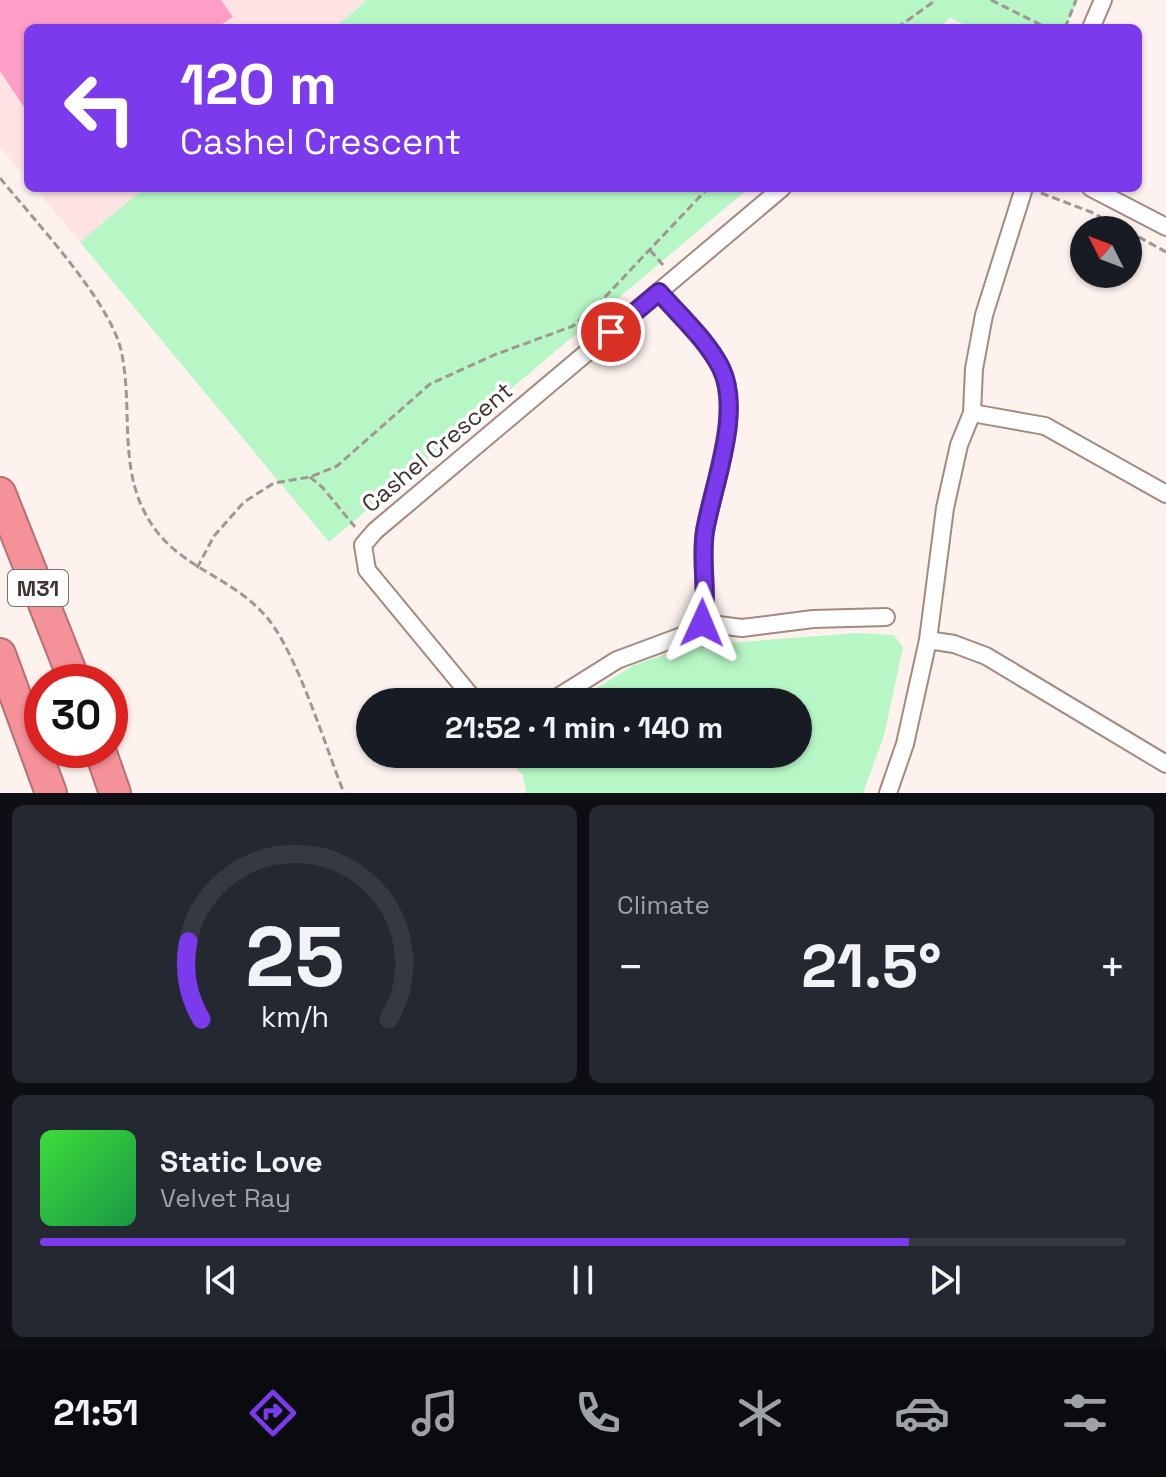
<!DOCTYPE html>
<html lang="en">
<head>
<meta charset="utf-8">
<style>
  body { margin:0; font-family:"Space Grotesk",sans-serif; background:#242831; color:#f1f3f6; height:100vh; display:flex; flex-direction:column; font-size:30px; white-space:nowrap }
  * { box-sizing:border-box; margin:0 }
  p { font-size:26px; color:#9ea1a6 }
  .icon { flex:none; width:44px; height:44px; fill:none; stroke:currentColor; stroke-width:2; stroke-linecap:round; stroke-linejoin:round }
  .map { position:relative; height:793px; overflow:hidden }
  .side { display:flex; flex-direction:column; gap:12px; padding:12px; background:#0d0f14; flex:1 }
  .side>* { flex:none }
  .banner { position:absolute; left:24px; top:24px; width:1118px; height:168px; border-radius:12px; box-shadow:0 2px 6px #0004; background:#7c3aed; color:#fff; overflow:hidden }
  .needle { width:52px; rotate:312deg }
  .controls { position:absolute; left:1070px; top:216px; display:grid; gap:16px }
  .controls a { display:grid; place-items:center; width:72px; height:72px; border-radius:50%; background:#171b24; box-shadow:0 2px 6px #0004; font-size:40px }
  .speed { position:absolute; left:24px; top:664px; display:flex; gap:16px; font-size:40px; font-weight:700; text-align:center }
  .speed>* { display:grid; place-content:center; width:104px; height:104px; border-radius:50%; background:#171b24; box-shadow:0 2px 6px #0004; line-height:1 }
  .speed .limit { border:12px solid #d22; background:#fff; color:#111 }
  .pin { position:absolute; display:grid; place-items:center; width:68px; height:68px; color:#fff; margin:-34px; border:4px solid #fff; border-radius:50%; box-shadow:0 2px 8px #0007 }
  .me { position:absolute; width:88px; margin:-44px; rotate:1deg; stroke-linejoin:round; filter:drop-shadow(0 0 6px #0008) }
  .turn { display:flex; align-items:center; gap:28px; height:168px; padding:0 24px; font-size:36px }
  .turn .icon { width:104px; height:104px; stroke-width:2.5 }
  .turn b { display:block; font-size:56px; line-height:68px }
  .big { font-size:60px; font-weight:800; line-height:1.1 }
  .side .card { flex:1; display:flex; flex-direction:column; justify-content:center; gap:12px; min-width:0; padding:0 28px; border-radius:12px; background:#242831 }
  .side .dial { align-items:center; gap:0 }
  .dial svg { height:208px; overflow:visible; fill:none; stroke:#363941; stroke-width:7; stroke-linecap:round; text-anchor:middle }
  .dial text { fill:#f1f3f6; stroke:none }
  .song { display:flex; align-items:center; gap:24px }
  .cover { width:96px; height:96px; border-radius:12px; background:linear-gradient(135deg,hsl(120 70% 55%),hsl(140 70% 35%)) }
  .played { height:8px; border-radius:4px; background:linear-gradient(90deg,#7c3aed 80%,#363941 80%) }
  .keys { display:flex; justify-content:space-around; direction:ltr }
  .heat { display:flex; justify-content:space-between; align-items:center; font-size:44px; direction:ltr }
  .side .tiles { flex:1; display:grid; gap:12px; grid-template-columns:1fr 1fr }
  .card:last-child { grid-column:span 2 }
  .trip { position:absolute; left:356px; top:688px; width:456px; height:80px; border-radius:40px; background:#171b24; box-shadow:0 2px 6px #0004; font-weight:800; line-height:80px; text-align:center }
  .menu { display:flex; height:128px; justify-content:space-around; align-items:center; background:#090b0e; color:#9ea1a6 }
  .menu .icon { width:56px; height:56px }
  .menu .on { color:#7c3aed }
  .menu b { font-size:36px; color:#f1f3f6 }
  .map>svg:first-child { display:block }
  .commercial { fill:#ffe3e4 }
  .green { fill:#b6f7c5 }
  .building { fill:#fd9ec6 }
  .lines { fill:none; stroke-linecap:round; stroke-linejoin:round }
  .minor-casing { stroke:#a38a7e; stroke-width:20 }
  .motorway-casing { stroke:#b57074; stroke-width:34 }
  .path { stroke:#a19691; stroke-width:3; stroke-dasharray:8 4; stroke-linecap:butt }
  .minor { stroke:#fff; stroke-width:16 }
  .motorway { stroke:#f59199; stroke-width:30 }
  .route-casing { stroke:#51269a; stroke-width:20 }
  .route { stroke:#7c3aed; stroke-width:14 }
  .labels { text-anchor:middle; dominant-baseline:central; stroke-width:7; stroke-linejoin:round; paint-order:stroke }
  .shield { fill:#fff; stroke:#79716d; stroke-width:2 }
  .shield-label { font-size:22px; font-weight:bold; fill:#3f342f }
  .street-label { font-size:24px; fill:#3f342f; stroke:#fff }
</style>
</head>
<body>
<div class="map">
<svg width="1166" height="793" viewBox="0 0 1166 793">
  <rect width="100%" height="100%" fill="#fdf2ed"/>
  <g class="commercial">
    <path d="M0 0H367L334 28H28V180L0 147Z"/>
    <path d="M35 188H144L80 242Z"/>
  </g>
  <g class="green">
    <path d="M367 0H1078L1065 28H972L950 18 939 28H334Z"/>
    <path d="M144 188H749L329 542 80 242Z"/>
    <path d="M856 633 894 635 903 647 884 736 863 793H526L523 776 504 754H798V702H574L634 665 689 646Z"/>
  </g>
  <path class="building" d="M0 0H221L233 17 216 28H28V113L0 71Z"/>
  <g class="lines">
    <g class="minor-casing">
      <g id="minor">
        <path d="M1091 28 1103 0"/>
        <path d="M1091 188 1166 227"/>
        <path d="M972 413 1045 426 1166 494"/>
        <path d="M702 623 742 628 813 619 886 617"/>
        <path d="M928 640 945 508 959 445 972 413 974 369 984 315 1024 188"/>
        <path d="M476 702 367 570 363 545 375 531 782 188"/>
        <path d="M550 702 617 660 687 634 702 623C709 594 700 562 705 531 713 485 742 412 721 368 707 340 679 315 659 292"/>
        <path d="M888 793 905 744 928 640 954 644 986 656 1166 764"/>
      </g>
    </g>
    <g class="motorway-casing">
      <g id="motorway">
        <path d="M0 493 75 682"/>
        <path d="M0 654 51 793"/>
        <path d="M100 750 115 793"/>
      </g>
    </g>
    <g class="path">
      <path d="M991 0 1047 28"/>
      <path d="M897 28 936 0"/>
      <path d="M1065 28 1076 0"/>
      <path d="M0 178C34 220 109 300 121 350 133 403 119 462 144 511 171 566 224 572 262 612 295 645 325 746 344 793"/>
      <path d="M1041 193 1091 212 1125 230"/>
      <path d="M1128 231 1166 252"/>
      <path d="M650 250 663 265"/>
      <path d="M310 477 323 488 355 527"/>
      <path d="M197 568 214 536 244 502 274 483 310 477 337 466 430 384 494 355 573 326 604 298 708 188"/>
    </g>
    <use href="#minor" class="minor"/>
    <use href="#motorway" class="motorway"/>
  </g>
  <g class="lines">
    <g class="route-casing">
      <path id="route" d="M611 332 659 292C679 315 707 340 721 368 743 412 713 485 705 531 700 562 709 594 702 623"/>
    </g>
    <use href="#route" class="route"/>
  </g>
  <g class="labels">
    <rect class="shield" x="8" y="570" width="60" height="36" rx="6"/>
    <g class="shield-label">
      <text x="38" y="588">M31</text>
    </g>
    <g class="street-label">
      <text transform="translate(437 447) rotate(-40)">Cashel Crescent</text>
    </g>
  </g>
</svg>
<div class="controls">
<a><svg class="needle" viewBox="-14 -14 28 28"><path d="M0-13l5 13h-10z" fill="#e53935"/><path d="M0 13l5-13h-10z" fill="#9ea1a6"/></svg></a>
</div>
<div class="speed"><div class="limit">30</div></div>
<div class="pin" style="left:611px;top:332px;background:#d93025"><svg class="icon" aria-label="arrive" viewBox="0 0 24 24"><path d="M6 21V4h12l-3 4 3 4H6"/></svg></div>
<svg class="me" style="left:702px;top:623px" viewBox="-20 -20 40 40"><path d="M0-17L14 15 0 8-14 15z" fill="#7c3aed" stroke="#fff" stroke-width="4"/></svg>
<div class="trip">21:52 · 1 min · 140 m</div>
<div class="banner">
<div class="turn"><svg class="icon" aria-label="left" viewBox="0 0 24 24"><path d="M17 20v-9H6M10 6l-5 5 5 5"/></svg><div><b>120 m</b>Cashel Crescent</div></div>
</div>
</div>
<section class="side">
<div class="tiles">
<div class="card dial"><svg viewBox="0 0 100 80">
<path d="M14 69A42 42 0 1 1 86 69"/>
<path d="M14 69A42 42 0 0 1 9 39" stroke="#7c3aed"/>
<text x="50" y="56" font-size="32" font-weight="700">25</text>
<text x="50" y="72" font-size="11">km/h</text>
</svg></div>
<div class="card"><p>Climate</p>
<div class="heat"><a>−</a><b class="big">21.5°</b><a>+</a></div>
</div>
<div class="card">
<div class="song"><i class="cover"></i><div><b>Static Love</b><p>Velvet Ray</p></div></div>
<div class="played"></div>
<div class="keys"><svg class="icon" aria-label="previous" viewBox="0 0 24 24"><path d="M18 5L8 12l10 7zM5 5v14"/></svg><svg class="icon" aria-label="pause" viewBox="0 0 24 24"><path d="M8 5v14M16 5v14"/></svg><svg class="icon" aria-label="next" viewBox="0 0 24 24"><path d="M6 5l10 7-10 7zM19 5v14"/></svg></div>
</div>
</div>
</section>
<nav class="menu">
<b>21:51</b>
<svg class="icon on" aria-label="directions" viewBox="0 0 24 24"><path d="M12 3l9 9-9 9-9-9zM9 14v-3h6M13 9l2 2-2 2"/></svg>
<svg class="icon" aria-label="music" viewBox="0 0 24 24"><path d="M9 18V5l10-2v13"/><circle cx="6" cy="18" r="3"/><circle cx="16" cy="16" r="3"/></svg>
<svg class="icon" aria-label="phone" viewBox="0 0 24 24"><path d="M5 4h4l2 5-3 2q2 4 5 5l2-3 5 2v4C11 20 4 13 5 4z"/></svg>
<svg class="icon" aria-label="climate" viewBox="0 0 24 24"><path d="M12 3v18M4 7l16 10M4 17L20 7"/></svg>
<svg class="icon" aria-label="car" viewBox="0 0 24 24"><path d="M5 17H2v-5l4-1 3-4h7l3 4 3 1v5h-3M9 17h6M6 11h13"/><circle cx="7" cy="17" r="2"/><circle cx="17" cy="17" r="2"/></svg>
<svg class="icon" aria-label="filters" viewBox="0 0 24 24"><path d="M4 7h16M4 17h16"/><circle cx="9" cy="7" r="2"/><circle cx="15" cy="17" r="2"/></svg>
</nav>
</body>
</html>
